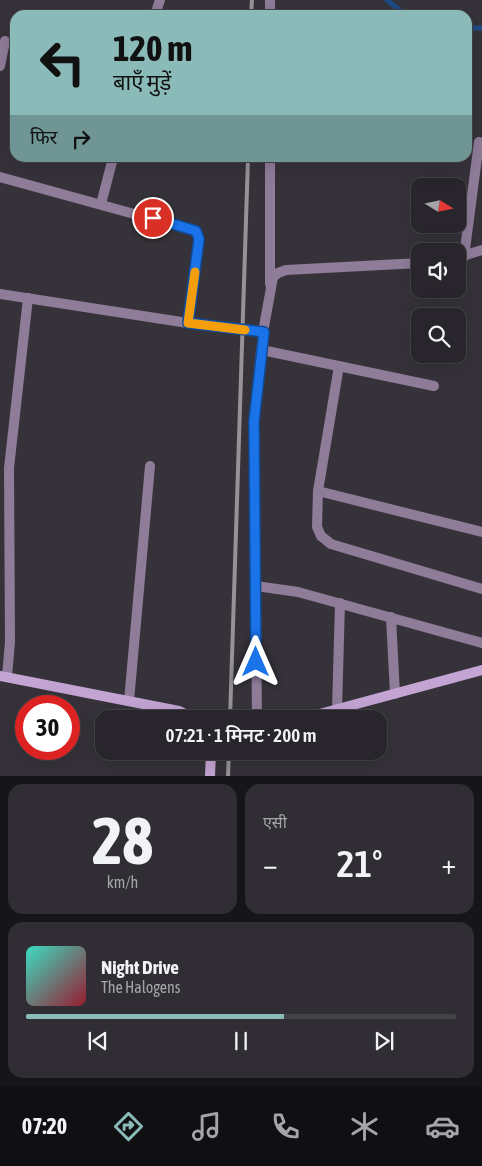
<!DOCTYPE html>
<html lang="hi">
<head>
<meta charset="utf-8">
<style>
  body { margin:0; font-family:"Asap Condensed","Noto Sans Devanagari",sans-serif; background:#302e34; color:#f1f3f6; height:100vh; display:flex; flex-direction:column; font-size:19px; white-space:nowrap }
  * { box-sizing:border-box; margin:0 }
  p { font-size:16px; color:#a5a5a9 }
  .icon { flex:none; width:28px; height:28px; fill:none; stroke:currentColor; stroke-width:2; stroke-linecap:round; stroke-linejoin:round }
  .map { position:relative; height:776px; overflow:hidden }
  .panel { display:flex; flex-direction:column; gap:8px; padding:8px; background:#161518; flex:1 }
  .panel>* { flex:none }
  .guide { position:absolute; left:10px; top:10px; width:462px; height:152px; border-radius:15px; box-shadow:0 5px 20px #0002,0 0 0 1px #444348; background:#8bbbb9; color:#111; overflow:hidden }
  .needle { width:32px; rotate:100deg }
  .tools { position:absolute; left:411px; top:178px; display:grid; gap:10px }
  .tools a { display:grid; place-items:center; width:55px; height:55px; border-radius:10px; background:#28262c; box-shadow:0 5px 20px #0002,0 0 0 1px #444348; font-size:25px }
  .speed { position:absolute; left:15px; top:695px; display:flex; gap:10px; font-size:25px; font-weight:700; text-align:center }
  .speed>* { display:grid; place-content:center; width:65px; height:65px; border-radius:50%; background:#28262c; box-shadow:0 5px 20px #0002,0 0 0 1px #444348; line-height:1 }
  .speed .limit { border:8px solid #d22; background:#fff; color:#111 }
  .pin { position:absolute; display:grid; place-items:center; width:42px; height:42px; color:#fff; margin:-21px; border:2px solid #fff; border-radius:50%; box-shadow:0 1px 5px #0007 }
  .me { position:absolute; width:55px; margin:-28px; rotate:0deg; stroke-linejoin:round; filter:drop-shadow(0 0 4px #0008) }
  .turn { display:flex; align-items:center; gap:18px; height:105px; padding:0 20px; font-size:22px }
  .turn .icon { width:65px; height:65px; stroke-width:2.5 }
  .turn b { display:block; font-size:35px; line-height:42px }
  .then { display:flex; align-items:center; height:48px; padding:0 20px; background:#0003; gap:10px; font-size:19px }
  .big { font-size:38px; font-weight:600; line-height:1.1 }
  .panel .card { flex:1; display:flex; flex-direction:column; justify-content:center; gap:8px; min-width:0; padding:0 18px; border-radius:15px; background:#302e34 }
  .panel .dial { align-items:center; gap:0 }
  .dial b { font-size:65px; line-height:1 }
  .song { display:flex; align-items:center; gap:15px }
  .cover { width:60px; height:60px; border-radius:8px; background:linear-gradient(135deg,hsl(170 70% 55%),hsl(350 70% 35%)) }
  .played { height:5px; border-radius:2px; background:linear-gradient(90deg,#8bbbb9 60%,#444348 60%) }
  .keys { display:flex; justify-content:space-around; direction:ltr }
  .heat { display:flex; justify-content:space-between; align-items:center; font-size:28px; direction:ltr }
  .panel .tiles { flex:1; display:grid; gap:8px; grid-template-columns:1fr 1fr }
  .card:last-child { grid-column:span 2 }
  .trip { position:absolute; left:95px; top:710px; width:292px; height:50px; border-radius:15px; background:#28262c; box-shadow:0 5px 20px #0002,0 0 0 1px #444348; font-weight:600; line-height:50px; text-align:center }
  .dock { display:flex; height:80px; justify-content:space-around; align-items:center; background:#100f12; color:#a5a5a9 }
  .dock .icon { width:35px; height:35px }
  .dock .current { color:#8bbbb9 }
  .dock b { font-size:22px; color:#f1f3f6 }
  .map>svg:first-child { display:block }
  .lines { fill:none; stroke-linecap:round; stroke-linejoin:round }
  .stream { stroke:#1c4b85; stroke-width:5 }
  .street { stroke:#8f7c99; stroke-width:10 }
  .secondary { stroke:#c3a4d3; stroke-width:10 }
  .rail { stroke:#959298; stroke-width:4 }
  .route-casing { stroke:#114b97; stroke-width:12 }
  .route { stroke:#1a73e8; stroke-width:9 }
  .slow { stroke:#f59e0b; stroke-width:9 }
</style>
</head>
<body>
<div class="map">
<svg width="482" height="776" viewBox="0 0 482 776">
  <rect width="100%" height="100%" fill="#36323a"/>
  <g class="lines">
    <g class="stream">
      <path d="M387 0 406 15"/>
      <path d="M468 28H482"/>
    </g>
    <g class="street">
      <path d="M270 0V15"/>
      <path d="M155 15 160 0"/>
      <path d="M0 66 5 41"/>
      <path d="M270 158V284"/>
      <path d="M0 177 196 231 199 239 188 323"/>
      <path d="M101 204 113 158"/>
      <path d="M459 257 482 250"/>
      <path d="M464 257 479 142"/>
      <path d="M0 294 188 323 263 332"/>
      <path d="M262 350 434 386"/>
      <path d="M339 366 318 491 317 527 321 536 331 544 482 589"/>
      <path d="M318 491 482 532"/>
      <path d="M256 586 298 592 482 643"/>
      <path d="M391 617 395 694"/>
      <path d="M7 676 10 642 9 468 28 298"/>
      <path d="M129 701 150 466"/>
      <path d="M337 710 340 603"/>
      <path d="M257 719 254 421 263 332 273 277 278 273 286 270 420 263"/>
    </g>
    <g class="secondary">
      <path d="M0 676 179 711 195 719"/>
      <path d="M301 719 482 670"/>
      <path d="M210 776 211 751"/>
    </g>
    <g class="rail">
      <path d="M251 15 252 0"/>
      <path d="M230 719 248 158"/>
      <path d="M228 776 229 751"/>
    </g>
  </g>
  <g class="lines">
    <g class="route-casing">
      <path id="route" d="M153 218 196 231 199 239 188 323 264 332 254 421 256 662"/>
    </g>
    <use href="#route" class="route"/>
    <path class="slow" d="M195 272 188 323 245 330"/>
  </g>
</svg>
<div class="tools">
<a><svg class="needle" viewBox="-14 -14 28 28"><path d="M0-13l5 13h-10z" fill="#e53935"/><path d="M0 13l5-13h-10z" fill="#a5a5a9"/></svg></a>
<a><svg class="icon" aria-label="sound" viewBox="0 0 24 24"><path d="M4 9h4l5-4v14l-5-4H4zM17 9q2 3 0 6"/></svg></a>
<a><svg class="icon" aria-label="search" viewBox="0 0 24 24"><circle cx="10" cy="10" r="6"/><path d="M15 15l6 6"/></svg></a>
</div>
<div class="speed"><div class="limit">30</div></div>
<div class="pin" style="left:153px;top:218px;background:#d93025"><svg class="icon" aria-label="arrive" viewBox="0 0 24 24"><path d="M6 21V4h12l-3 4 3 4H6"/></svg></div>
<svg class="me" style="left:256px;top:662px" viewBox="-20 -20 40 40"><path d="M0-17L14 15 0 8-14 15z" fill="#1a73e8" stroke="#fff" stroke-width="4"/></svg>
<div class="trip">07:21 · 1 मिनट · 200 m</div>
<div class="guide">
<div class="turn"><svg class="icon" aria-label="left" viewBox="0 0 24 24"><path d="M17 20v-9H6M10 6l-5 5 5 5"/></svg><div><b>120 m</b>बाएँ मुड़ें</div></div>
<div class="then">फिर<svg class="icon" aria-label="right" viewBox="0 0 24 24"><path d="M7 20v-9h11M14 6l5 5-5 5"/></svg></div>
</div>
</div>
<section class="panel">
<div class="tiles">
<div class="card dial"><b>28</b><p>km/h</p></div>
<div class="card"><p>एसी</p>
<div class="heat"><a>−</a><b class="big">21°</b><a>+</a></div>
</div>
<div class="card">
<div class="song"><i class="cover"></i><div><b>Night Drive</b><p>The Halogens</p></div></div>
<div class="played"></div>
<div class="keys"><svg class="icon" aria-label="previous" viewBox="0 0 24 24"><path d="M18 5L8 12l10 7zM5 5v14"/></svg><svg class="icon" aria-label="pause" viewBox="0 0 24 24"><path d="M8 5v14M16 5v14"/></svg><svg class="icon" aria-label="next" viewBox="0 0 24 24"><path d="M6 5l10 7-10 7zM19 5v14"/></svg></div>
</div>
</div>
</section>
<nav class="dock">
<b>07:20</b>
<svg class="icon current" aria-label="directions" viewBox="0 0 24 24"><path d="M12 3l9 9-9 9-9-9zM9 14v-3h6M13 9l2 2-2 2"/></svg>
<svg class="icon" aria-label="music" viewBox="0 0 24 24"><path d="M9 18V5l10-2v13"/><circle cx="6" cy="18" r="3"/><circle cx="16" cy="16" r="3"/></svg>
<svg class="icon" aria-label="phone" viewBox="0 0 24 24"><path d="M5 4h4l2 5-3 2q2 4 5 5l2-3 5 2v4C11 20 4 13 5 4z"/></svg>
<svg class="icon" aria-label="climate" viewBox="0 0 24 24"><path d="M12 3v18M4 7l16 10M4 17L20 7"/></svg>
<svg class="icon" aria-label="car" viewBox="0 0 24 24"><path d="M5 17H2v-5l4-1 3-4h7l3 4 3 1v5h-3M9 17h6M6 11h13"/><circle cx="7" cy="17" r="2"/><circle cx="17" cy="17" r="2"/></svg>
</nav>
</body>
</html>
